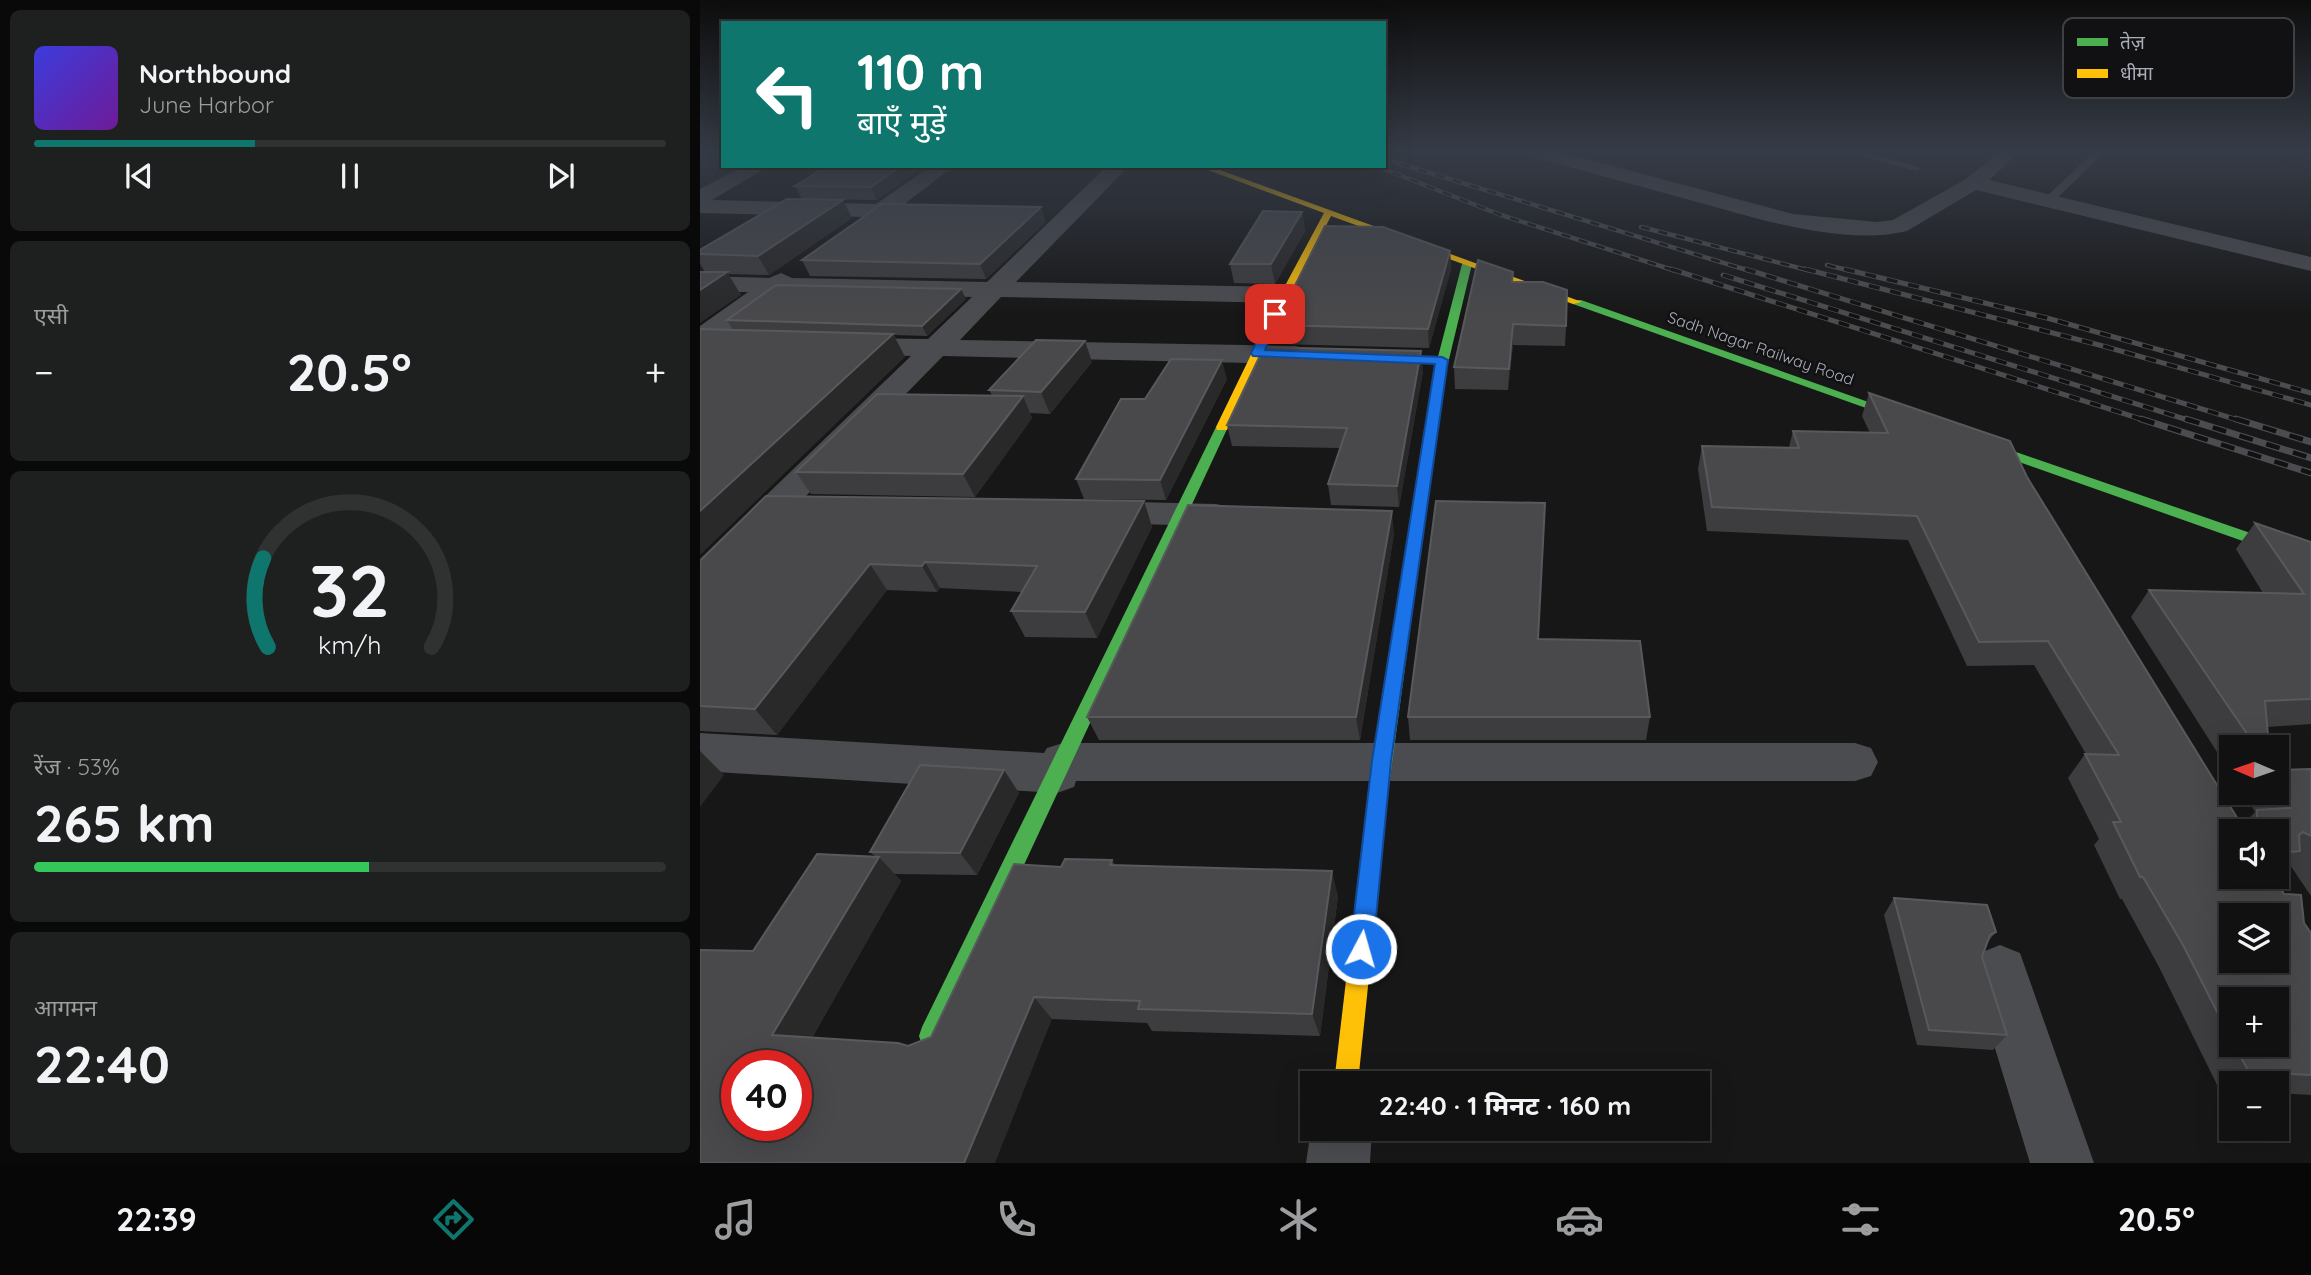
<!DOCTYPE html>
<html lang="hi">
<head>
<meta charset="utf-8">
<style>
  body { margin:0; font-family:Quicksand,"Noto Sans Devanagari",sans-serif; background:#1e1f1f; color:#f1f3f6; height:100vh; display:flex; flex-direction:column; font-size:26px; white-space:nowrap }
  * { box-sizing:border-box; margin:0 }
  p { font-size:23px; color:#9c9d9f }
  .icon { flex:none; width:38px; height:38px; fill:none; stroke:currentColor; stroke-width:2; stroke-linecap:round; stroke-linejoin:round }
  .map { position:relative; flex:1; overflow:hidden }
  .details { display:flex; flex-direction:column; gap:10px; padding:10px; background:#090909; width:700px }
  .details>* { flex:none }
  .banner { position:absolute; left:21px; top:21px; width:665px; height:147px; border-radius:0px; box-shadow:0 7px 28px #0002,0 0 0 2px #303131; background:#0f766e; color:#fff; overflow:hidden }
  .needle { width:46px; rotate:272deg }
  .fabs { position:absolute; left:1519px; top:735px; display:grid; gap:14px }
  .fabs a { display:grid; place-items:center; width:70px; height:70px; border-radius:0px; background:#111; box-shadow:0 7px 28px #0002,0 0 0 2px #303131; font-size:35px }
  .speed { position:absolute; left:21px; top:1050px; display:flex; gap:14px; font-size:35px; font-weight:700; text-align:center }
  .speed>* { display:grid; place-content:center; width:91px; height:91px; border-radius:50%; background:#111; box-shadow:0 7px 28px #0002,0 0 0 2px #303131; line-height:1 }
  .speed .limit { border:10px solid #d22; background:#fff; color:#111 }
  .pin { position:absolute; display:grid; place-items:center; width:60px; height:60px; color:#fff; margin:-30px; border-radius:14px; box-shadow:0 4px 10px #0006 }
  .me { position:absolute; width:77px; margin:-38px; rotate:6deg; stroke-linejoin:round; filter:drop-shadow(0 0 5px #0008) }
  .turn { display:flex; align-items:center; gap:24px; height:147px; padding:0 21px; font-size:32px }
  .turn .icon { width:91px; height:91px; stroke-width:2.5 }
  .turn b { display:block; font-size:49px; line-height:60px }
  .big { font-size:52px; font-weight:700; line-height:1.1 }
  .details .tile { flex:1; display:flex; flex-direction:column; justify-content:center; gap:10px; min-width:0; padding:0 24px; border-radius:10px; background:#1e1f1f }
  .details .dial { align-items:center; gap:0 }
  .dial svg { height:182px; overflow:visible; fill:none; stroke:#303131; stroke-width:7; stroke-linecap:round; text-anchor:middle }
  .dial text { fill:#f1f3f6; stroke:none }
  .song { display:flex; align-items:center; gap:21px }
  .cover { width:84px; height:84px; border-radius:10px; background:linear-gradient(135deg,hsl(240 70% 55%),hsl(280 70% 35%)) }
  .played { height:7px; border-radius:4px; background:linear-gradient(90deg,#0f766e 35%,#303131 35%) }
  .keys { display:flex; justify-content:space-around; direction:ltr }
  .heat { display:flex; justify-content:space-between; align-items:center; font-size:38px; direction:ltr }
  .charge { height:10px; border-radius:5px; background:linear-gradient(90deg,#34c759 53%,#303131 0) }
  .trip { position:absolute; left:600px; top:1071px; width:410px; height:70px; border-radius:0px; background:#111; box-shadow:0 7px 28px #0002,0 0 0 2px #303131; font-weight:700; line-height:70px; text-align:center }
  .tab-bar { display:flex; height:112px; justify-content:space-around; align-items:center; background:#070707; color:#9c9d9f }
  .tab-bar .icon { width:49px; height:49px }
  .tab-bar .selected { color:#0f766e }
  .tab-bar b { font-size:32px; color:#f1f3f6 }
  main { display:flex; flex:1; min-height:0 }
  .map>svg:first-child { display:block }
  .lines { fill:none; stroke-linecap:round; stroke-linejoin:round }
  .lane { fill:#4b4c50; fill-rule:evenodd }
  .street { fill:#4b4c50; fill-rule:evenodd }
  .fast { fill:#4caf50; fill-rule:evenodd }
  .slow { fill:#ffc107; fill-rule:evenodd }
  .rail-far2-casing { stroke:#4b4c4f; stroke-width:4.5 }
  .rail-far1-casing { stroke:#4b4c4f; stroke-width:5 }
  .rail-casing { stroke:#4b4c4f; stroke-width:7 }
  .rail-far2 { stroke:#111113; stroke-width:2.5; stroke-dasharray:9; stroke-linecap:butt }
  .rail-far1 { stroke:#111113; stroke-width:3.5; stroke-dasharray:11; stroke-linecap:butt }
  .rail { stroke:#111113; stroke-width:4.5; stroke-dasharray:14; stroke-linecap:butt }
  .wall { fill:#3d3d3f; fill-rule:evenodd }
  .shaded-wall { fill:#29292a }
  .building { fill:#49494c; stroke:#58595d; stroke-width:2; fill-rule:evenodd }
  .route { fill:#1a73e8; stroke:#114b97; stroke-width:2 }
  .labels { text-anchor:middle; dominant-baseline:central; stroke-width:5; stroke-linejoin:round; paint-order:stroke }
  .far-street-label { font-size:16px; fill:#a8adb8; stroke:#111113 }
  .key { fill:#111113; stroke:#3e4045; stroke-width:2 }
  .key-label { font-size:19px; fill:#a8adb8 }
</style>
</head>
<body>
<main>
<section class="details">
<div class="tile">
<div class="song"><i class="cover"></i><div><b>Northbound</b><p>June Harbor</p></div></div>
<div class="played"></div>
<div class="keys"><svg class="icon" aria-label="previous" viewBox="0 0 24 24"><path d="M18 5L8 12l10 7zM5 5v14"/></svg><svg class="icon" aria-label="pause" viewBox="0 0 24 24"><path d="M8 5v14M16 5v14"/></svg><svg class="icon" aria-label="next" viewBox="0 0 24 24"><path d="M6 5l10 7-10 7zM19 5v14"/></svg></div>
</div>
<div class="tile"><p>एसी</p>
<div class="heat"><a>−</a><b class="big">20.5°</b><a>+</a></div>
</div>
<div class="tile dial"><svg viewBox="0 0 100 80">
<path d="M14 69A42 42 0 1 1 86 69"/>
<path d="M14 69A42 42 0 0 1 12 30" stroke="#0f766e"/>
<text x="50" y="56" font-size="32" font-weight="700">32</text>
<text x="50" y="72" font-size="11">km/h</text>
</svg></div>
<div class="tile"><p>रेंज · 53%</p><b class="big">265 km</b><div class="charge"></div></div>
<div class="tile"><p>आगमन</p><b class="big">22:40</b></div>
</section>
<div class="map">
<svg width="1611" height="1163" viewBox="0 0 1611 1163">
  <rect width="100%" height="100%" fill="#171717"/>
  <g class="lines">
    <g class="lane">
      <path d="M1148 152H1167L1221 168 1216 171Z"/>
      <path d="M1394 152H1405L1352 203H1344V199Z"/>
    </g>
    <g class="street">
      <path d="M827 152H860L1093 214 1177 222 1193 220 1266 179 1299 152H1320L1289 180 1611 257V271L1276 190 1207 231C1143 247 1053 217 990 200 937 185 883 171 829 156Z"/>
      <path d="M44 166H69L12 200 176 204 231 166H254L203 205 230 207 233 212 230 217C218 220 176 221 167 217L0 213V189Z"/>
      <path d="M407 166H429L316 282 585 287 594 290 598 295 594 300 585 303 301 297 260 340 596 346 606 349 610 355 606 361 596 364 243 356 14 590 0 594V559L211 356 149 354 139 352 135 346 139 340 149 338 228 339 272 297 81 293 10 345 0 347V326L48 292H0V276L69 278 81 273 92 278 287 282Z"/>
      <path d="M394 501 516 504 529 507 534 515 529 523 516 526 394 523 381 520 376 512 381 504Z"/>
      <path d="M0 733 344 753 347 748 363 743H1155L1171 748 1178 762 1171 776 1155 781H376L374 787 357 793 0 771Z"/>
      <path d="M1300 945 1320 953 1394 1163H1330L1272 973 1280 953Z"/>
      <path d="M612 1122V1129H672L670 1163H606Z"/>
    </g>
    <g class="fast">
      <path d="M767 261 772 264 744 380 688 793 685 799 678 801 671 799 668 793 732 380 762 264Z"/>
      <path d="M873 300H881L1222 421 1216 425 1211 424 873 304Z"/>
      <path d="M522 423 528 427 240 1045 231 1048 222 1045 219 1036 222 1027 516 427Z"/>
      <path d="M1270 436 1611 554V565L1265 443V437Z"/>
    </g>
    <g class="slow">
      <path d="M497 166H509L882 302 873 304 631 216 590 295 528 427 527 430H517L516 427 580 295 624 213Z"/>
      <path d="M678 785 685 787 688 793 658 1083H634L668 793 671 787Z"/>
    </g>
    <g class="rail-far2-casing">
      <g id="rail-far2">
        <path d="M684 159 1050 271"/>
        <path d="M676 166 801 215 976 271"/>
        <path d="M941 227 1111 271"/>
        <path d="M1127 265 1151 271"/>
      </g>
    </g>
    <g class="rail-far1-casing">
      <g id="rail-far1">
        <path d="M971 269 1447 421"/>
        <path d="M1045 269 1541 421"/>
        <path d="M1105 269 1403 346 1611 405"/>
        <path d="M1144 269 1347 318 1611 393"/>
        <path d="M1023 275 1491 421"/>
      </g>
    </g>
    <g class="rail-casing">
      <g id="rail">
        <path d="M1441 419 1611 473"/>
        <path d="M1486 419 1611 458"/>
        <path d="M1536 419 1611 442"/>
      </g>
    </g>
    <use href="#rail-far2" class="rail-far2"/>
    <use href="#rail-far1" class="rail-far1"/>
    <use href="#rail" class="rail"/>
  </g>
  <g class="wall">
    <path d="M127 166H224L177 200 102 199 95 186Z"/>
    <path d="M602 212 605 231 575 284 534 283 530 264Z"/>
    <path d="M152 218 69 275 28 274 41 295 5 272 0 264V250Z"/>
    <path d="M346 222 286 279 110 276 102 260Z"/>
    <path d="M750 251 751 269 729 348 578 344 575 325Z"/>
    <path d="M813 272V282L866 326 865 346 813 345 808 390 755 389 754 367Z"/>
    <path d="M266 299 227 336 194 335 205 357 33 330 27 320Z"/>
    <path d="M392 362 350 414 330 413 332 418 275 497 111 494 96 472 292 395 289 390Z"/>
    <path d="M723 371 699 507 631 505 628 484 640 448 532 446 527 425Z"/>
    <path d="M527 379 466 500 384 499 376 479 445 399Z"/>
    <path d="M1169 393 1327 477 1541 824 1543 825 1555 812 1545 794 1546 793H1577V770L1611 769V896L1588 862 1577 872V831H1531L1584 894 1611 933V1095L1577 1093V1083H1531V1092L1520 1091 1459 967 1422 899H1420L1394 845 1399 839 1368 778 1385 754H1386L1334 665 1267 666 1208 540 1007 531 998 469 1002 446 1089 447 1093 431 1170 433 1162 416ZM1531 999 1577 1045H1531Z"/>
    <path d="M444 501 452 527 397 638 325 637 311 611 322 592 240 588 237 592 187 590 77 735 0 731V561Z"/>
    <path d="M1555 523 1611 542V724L1567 727 1569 747H1531V774L1431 617 1449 590 1563 593 1536 549Z"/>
    <path d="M694 534 660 740H399L387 717Z"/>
    <path d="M838 639 950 717 946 740H710L708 717Z"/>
    <path d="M304 770 319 793 277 875 194 874 201 881 112 1038 208 1046 231 1037 361 867 412 860 415 865 638 896 620 1036 452 1031 447 1023 352 1019 0 1163 53 951 175 856 170 852Z"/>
    <path d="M1194 898 1296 932 1287 943 1282 957 1307 1035 1293 1050 1217 1045 1184 915Z"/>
  </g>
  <g class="shaded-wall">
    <path d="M201 166H224L177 200 171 187Z"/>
    <path d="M143 200 152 218 69 275 58 256Z"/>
    <path d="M341 207 346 222 286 279 280 264Z"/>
    <path d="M602 212 605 231 575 284 571 264Z"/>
    <path d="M750 251 751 269 729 348 728 329Z"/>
    <path d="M27 272 41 295 0 323V290Z"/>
    <path d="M261 289 266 299 227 336 222 326Z"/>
    <path d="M813 324V345L808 390 809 369Z"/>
    <path d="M193 334 205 357 0 555V511Z"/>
    <path d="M385 341 392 362 350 414 341 392Z"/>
    <path d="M721 351 723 371 699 507 697 486Z"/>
    <path d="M522 360 527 379 466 500 460 480Z"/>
    <path d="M323 396 332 418 275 497 263 474Z"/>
    <path d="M444 501 452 527 397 638 385 612Z"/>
    <path d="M692 511 694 534 660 740 656 717Z"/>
    <path d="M225 562 240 588 237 592 222 566Z"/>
    <path d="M170 564 187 590 77 735 55 709Z"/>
    <path d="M0 751 24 775 0 807Z"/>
    <path d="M304 770 319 793 277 875 260 853Z"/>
    <path d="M179 857 201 881 101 1057 72 1035Z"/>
    <path d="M632 871 638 896 620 1036 612 1014Z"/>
    <path d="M334 997 352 1019 295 1163H264Z"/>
  </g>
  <g class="building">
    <path d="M127 166H201L171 187 95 186Z"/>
    <path d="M87 199 143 200 58 256 0 254V250Z"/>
    <path d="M182 204 341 207 280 264 102 260Z"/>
    <path d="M563 211 602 212 571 264H530Z"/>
    <path d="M625 226 683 227 750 251 728 329 575 325Z"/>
    <path d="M778 260 813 272 812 282H843L867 290 866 326 813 324 809 369 754 367Z"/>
    <path d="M0 272H27L0 290Z"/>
    <path d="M76 285 261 289 222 326 27 320Z"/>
    <path d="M0 329 193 334 0 511Z"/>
    <path d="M336 340 385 341 341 392 289 390Z"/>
    <path d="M564 347 721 351 697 486 628 484 647 428 527 425Z"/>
    <path d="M471 359 522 360 460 480 376 479 421 399H445Z"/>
    <path d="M1169 393 1310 441 1327 477 1541 824 1554 829 1557 827V810L1590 808 1577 786V770L1611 769V836L1603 832 1599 835 1600 851 1577 853V831H1531V877H1574L1584 894 1601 895 1604 923 1611 933V1075L1549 1072 1534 1045H1577V999H1531V1039L1483 945 1443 877H1440L1413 822H1421L1385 754 1419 755 1348 641 1279 642 1217 516 1012 507 1002 446 1099 448 1093 431 1188 433ZM1531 915H1577V961H1531Z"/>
    <path d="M177 394 323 396 263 474 96 472Z"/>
    <path d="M66 496 444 501 385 612 311 611 337 566 225 562 222 566 170 564 55 709 0 706V561Z"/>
    <path d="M736 501 845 503 838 639 940 641 950 717H708Z"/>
    <path d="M488 505 692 511 656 717H387Z"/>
    <path d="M1555 523 1611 542V699L1565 701 1569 747H1556L1449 590 1604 594Z"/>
    <path d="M220 765 304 770 260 853 170 852Z"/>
    <path d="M117 854 179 857 72 1035 198 1043 208 1046 231 1037 314 864 361 867 365 859 412 860 410 865 632 871 612 1014 438 1009 440 1001 334 997 264 1163H0V950L53 951ZM37 1066H96V1125H37Z"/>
    <path d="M1194 898 1287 905 1296 932 1290 935 1282 957 1307 1035 1229 1030Z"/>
  </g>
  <linearGradient id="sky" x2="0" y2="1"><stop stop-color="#0d0d0d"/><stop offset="0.48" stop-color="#363c47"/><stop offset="1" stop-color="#363c47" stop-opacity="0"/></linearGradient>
  <rect width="1611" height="315" fill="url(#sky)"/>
  <path class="route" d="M575 311 581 314 565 350 742 357 748 360 691 761 673 949 669 957 661 960 653 957 650 949 672 761 735 364 553 356 551 353 570 314Z"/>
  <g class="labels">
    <g class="far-street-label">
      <text transform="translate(1061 348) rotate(19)">Sadh Nagar Railway Road</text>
    </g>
  </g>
  <rect x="1363" y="18" width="231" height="80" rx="10" class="key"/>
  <rect x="1377" y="38" width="31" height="8" fill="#4caf50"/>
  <rect x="1377" y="69" width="31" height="9" fill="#ffc107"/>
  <g class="key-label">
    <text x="1420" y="49">तेज़</text>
    <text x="1420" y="80">धीमा</text>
  </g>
</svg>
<div class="fabs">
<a><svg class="needle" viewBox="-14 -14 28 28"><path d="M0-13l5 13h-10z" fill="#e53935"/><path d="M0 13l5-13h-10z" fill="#9c9d9f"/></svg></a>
<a><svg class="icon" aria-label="sound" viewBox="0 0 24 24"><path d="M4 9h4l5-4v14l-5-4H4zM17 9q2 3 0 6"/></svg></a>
<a><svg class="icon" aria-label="layers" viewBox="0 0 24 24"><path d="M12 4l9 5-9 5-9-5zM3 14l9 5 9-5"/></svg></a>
<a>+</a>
<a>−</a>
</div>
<div class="speed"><div class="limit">40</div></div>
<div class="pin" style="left:575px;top:314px;background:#d93025"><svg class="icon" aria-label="arrive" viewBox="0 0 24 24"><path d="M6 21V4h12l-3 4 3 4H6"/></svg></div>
<svg class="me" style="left:661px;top:949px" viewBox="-20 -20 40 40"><circle r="17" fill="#1a73e8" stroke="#fff" stroke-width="3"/><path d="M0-11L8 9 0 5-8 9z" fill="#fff"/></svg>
<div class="trip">22:40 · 1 मिनट · 160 m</div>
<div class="banner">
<div class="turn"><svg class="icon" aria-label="left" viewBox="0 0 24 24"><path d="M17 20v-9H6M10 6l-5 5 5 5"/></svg><div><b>110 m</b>बाएँ मुड़ें</div></div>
</div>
</div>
</main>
<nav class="tab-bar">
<b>22:39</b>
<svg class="icon selected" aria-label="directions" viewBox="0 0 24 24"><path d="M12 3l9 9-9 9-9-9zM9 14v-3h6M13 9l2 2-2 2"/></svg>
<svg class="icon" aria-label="music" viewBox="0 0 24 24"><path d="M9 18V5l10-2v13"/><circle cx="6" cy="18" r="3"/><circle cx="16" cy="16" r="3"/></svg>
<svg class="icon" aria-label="phone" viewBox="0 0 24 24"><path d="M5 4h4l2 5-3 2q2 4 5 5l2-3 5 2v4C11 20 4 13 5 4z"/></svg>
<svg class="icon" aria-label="climate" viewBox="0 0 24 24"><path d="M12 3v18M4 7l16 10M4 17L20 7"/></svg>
<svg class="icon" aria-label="car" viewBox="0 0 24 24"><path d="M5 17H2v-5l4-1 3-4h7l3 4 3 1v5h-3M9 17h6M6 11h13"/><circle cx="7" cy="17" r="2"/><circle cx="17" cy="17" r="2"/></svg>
<svg class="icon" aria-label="filters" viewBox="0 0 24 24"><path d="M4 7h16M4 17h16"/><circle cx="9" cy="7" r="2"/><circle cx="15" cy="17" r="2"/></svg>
<b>20.5°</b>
</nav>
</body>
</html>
